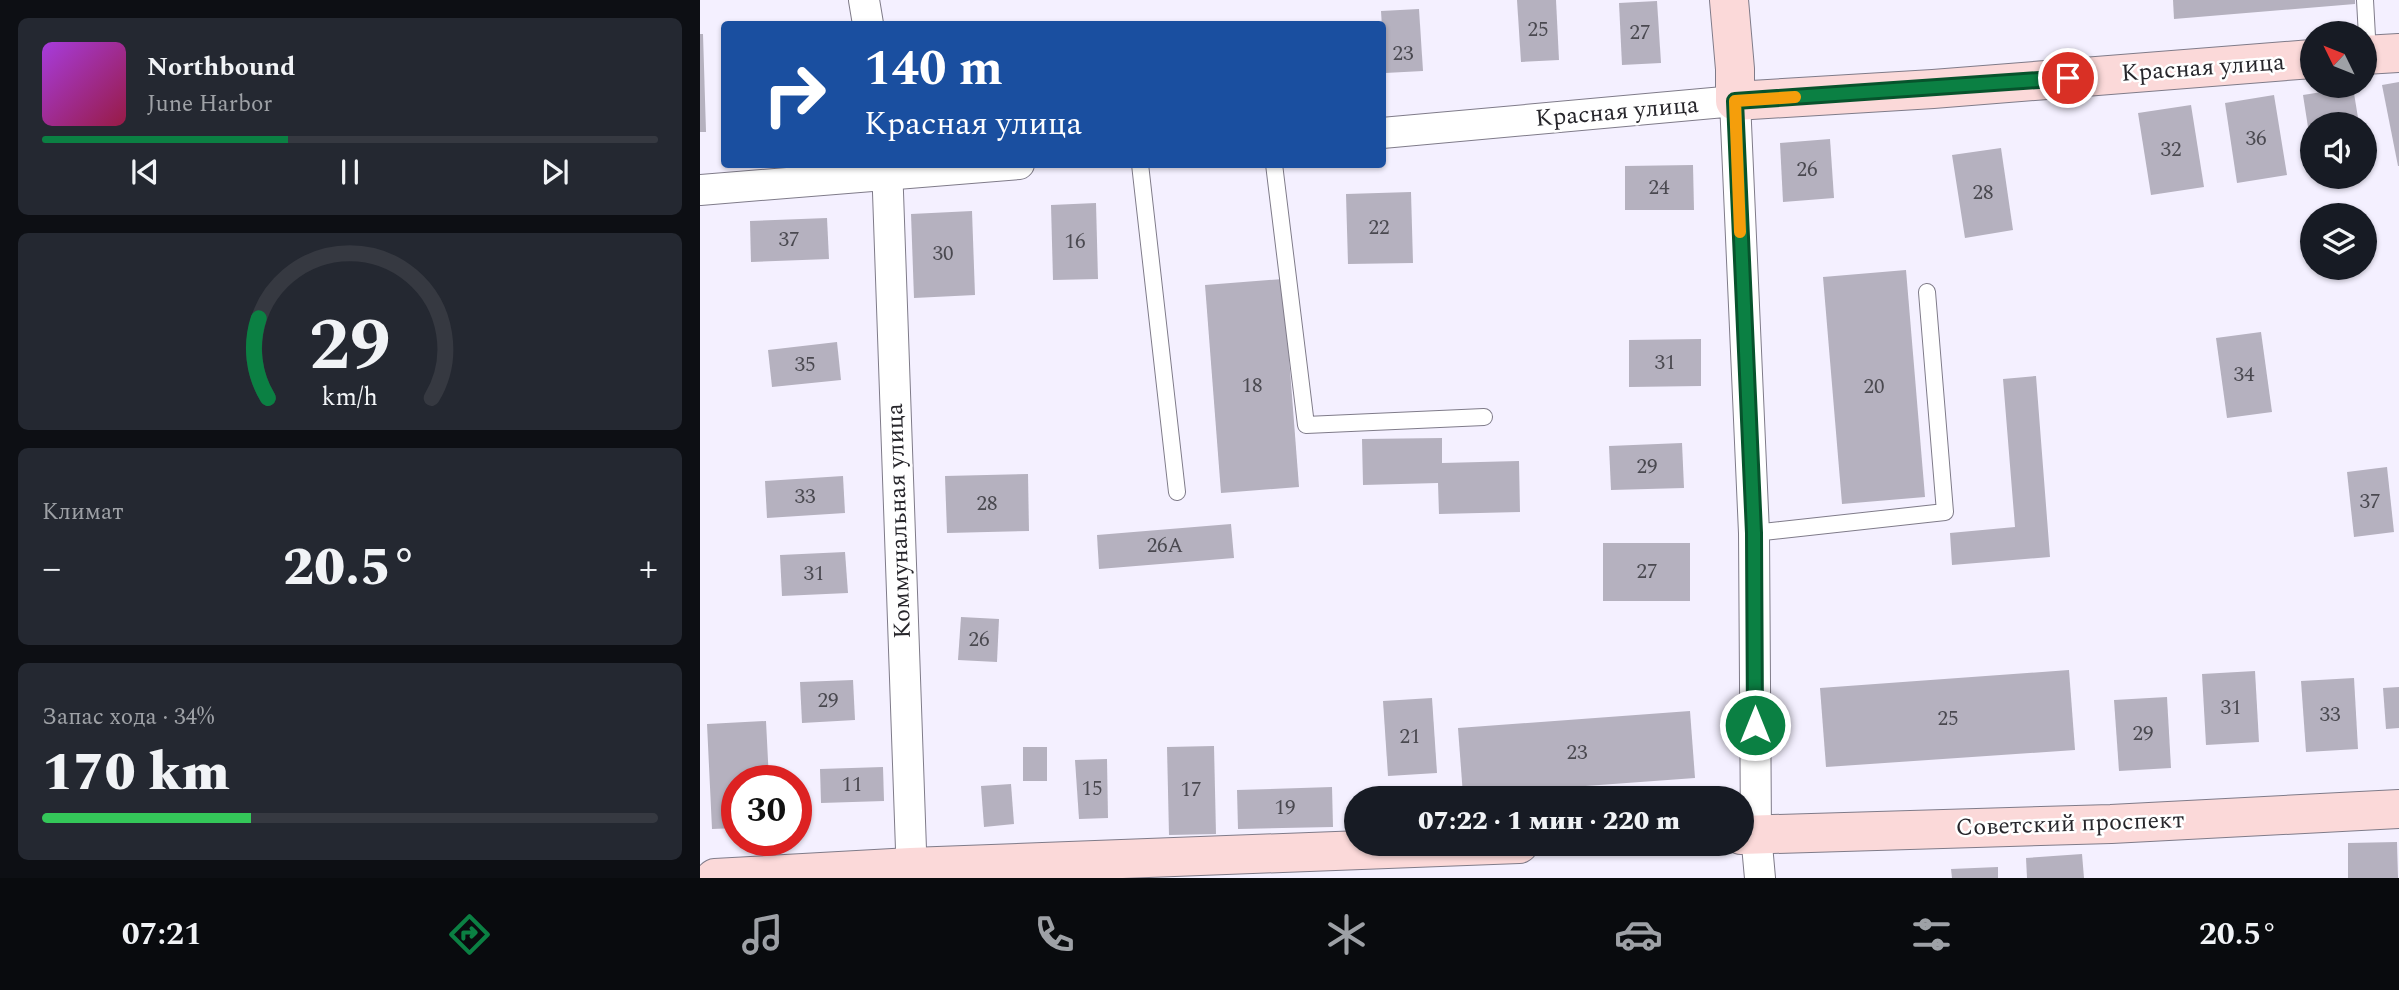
<!DOCTYPE html>
<html lang="ru">
<head>
<meta charset="utf-8">
<style>
  body { margin:0; font-family:Spectral,serif; background:#242831; color:#f1f3f6; height:100vh; display:flex; flex-direction:column; font-size:26px; white-space:nowrap }
  * { box-sizing:border-box; margin:0 }
  p { font-size:23px; color:#9ea1a6 }
  .icon { flex:none; width:38px; height:38px; fill:none; stroke:currentColor; stroke-width:2; stroke-linecap:round; stroke-linejoin:round }
  .map { position:relative; flex:1; overflow:hidden }
  .drawer { display:flex; flex-direction:column; gap:18px; padding:18px; background:#0d0f14; width:700px }
  .drawer>* { flex:none }
  .hud { position:absolute; left:21px; top:21px; width:665px; height:147px; border-radius:7px; box-shadow:0 2px 5px #0004; background:#1a4fa0; color:#fff; overflow:hidden }
  .needle { width:46px; rotate:313deg }
  .tools { position:absolute; left:1600px; top:21px; display:grid; gap:14px }
  .tools a { display:grid; place-items:center; width:77px; height:77px; border-radius:50%; background:#171b24; box-shadow:0 2px 5px #0004; font-size:35px }
  .speed { position:absolute; left:21px; top:765px; display:flex; gap:14px; font-size:35px; font-weight:700; text-align:center }
  .speed>* { display:grid; place-content:center; width:91px; height:91px; border-radius:50%; background:#171b24; box-shadow:0 2px 5px #0004; line-height:1 }
  .speed .limit { border:10px solid #d22; background:#fff; color:#111 }
  .pin { position:absolute; display:grid; place-items:center; width:60px; height:60px; color:#fff; margin:-30px; border:4px solid #fff; border-radius:50%; box-shadow:0 2px 7px #0007 }
  .me { position:absolute; width:77px; margin:-38px; rotate:0deg; stroke-linejoin:round; filter:drop-shadow(0 0 5px #0008) }
  .turn { display:flex; align-items:center; gap:24px; height:147px; padding:0 28px; font-size:32px }
  .turn .icon { width:91px; height:91px; stroke-width:2.5 }
  .turn b { display:block; font-size:49px; line-height:60px }
  .big { font-size:52px; font-weight:800; line-height:1.1 }
  .drawer .tile { flex:1; display:flex; flex-direction:column; justify-content:center; gap:10px; min-width:0; padding:0 24px; border-radius:10px; background:#242831 }
  .drawer .dial { align-items:center; gap:0 }
  .dial svg { height:182px; overflow:visible; fill:none; stroke:#363941; stroke-width:7; stroke-linecap:round; text-anchor:middle }
  .dial text { fill:#f1f3f6; stroke:none }
  .song { display:flex; align-items:center; gap:21px }
  .cover { width:84px; height:84px; border-radius:10px; background:linear-gradient(135deg,hsl(280 70% 55%),hsl(340 70% 35%)) }
  .played { height:7px; border-radius:4px; background:linear-gradient(90deg,#0b8043 40%,#363941 40%) }
  .keys { display:flex; justify-content:space-around; direction:ltr }
  .heat { display:flex; justify-content:space-between; align-items:center; font-size:38px; direction:ltr }
  .charge { height:10px; border-radius:5px; background:linear-gradient(90deg,#34c759 34%,#363941 0) }
  .trip { position:absolute; left:644px; top:786px; width:410px; height:70px; border-radius:35px; background:#171b24; box-shadow:0 2px 5px #0004; font-weight:800; line-height:70px; text-align:center }
  .menu { display:flex; height:112px; justify-content:space-around; align-items:center; background:#090b0e; color:#9ea1a6 }
  .menu .icon { width:49px; height:49px }
  .menu .active { color:#0b8043 }
  .menu b { font-size:32px; color:#f1f3f6 }
  main { display:flex; flex:1; min-height:0 }
  .map>svg:first-child { display:block }
  .building { fill:#b5b1bf }
  .lines { fill:none; stroke-linecap:round; stroke-linejoin:round }
  .lane-casing { stroke:#7f7b89; stroke-width:18 }
  .street-casing { stroke:#7f7b89; stroke-width:32 }
  .secondary-casing { stroke:#7f7b89; stroke-width:40 }
  .lane { stroke:#fff; stroke-width:16 }
  .street { stroke:#fff; stroke-width:30 }
  .secondary { stroke:#fbd9d9; stroke-width:38 }
  .route-casing { stroke:#07532c; stroke-width:18 }
  .route { stroke:#0b8043; stroke-width:12 }
  .slow { stroke:#f59e0b; stroke-width:12 }
  .labels { text-anchor:middle; dominant-baseline:central; stroke-width:5; stroke-linejoin:round; paint-order:stroke }
  .number-label { font-size:21px; fill:#4a4950 }
  .street-label { font-size:24px; fill:#27262b; stroke:#fff }
</style>
</head>
<body>
<main>
<section class="drawer">
<div class="tile">
<div class="song"><i class="cover"></i><div><b>Northbound</b><p>June Harbor</p></div></div>
<div class="played"></div>
<div class="keys"><svg class="icon" aria-label="previous" viewBox="0 0 24 24"><path d="M18 5L8 12l10 7zM5 5v14"/></svg><svg class="icon" aria-label="pause" viewBox="0 0 24 24"><path d="M8 5v14M16 5v14"/></svg><svg class="icon" aria-label="next" viewBox="0 0 24 24"><path d="M6 5l10 7-10 7zM19 5v14"/></svg></div>
</div>
<div class="tile dial"><svg viewBox="0 0 100 80">
<path d="M14 69A42 42 0 1 1 86 69"/>
<path d="M14 69A42 42 0 0 1 10 34" stroke="#0b8043"/>
<text x="50" y="56" font-size="32" font-weight="700">29</text>
<text x="50" y="72" font-size="11">km/h</text>
</svg></div>
<div class="tile"><p>Климат</p>
<div class="heat"><a>−</a><b class="big">20.5°</b><a>+</a></div>
</div>
<div class="tile"><p>Запас хода · 34%</p><b class="big">170 km</b><div class="charge"></div></div>
</section>
<div class="map">
<svg width="1699" height="878" viewBox="0 0 1699 878">
  <rect width="100%" height="100%" fill="#f4f0ff"/>
  <g class="building">
    <path d="M817 0H856L859 60 821 62Z"/>
    <path d="M1473 0H1655V4L1474 19Z"/>
    <path d="M957 1 961 63 922 65 919 3Z"/>
    <path d="M719 9 723 71 685 73 681 11Z"/>
    <path d="M0 34H3L6 132H0Z"/>
    <path d="M1699 82V166H1698L1682 85Z"/>
    <path d="M1653 87 1659 124H1612L1610 140 1603 95Z"/>
    <path d="M1574 95 1587 175 1537 183 1525 103Z"/>
    <path d="M1491 105 1504 187 1451 195 1438 113Z"/>
    <path d="M1130 139 1134 198 1083 202 1080 143Z"/>
    <path d="M1301 148 1313 230 1265 238 1252 155Z"/>
    <path d="M993 165 994 210H925V166Z"/>
    <path d="M711 192 713 263 648 264 646 194Z"/>
    <path d="M396 203 398 279 353 280 351 205Z"/>
    <path d="M272 211 275 295 214 298 211 214Z"/>
    <path d="M127 218 129 259 51 262 50 221Z"/>
    <path d="M1206 270 1225 497 1142 504 1123 277Z"/>
    <path d="M583 279 599 487 521 493 505 285Z"/>
    <path d="M1561 332 1572 412 1527 418 1516 338Z"/>
    <path d="M1001 339V386L929 387V340Z"/>
    <path d="M137 342 141 380 72 387 68 350Z"/>
    <path d="M1336 376 1350 557 1252 565 1250 533 1315 527 1303 379Z"/>
    <path d="M742 438V463L819 461 820 512 739 514 738 483 663 485 662 439Z"/>
    <path d="M982 443 984 488 911 490 909 446Z"/>
    <path d="M1687 467 1694 532 1654 537 1647 472Z"/>
    <path d="M328 474 329 531 247 533 245 476Z"/>
    <path d="M143 476 145 513 67 518 65 481Z"/>
    <path d="M531 524 534 558 399 569 397 535Z"/>
    <rect x="903" y="543" width="87" height="58"/>
    <path d="M145 552 148 593 82 596 80 555Z"/>
    <path d="M261 617 299 619 297 662 258 660Z"/>
    <path d="M1369 670 1375 750 1126 767 1120 688Z"/>
    <path d="M1555 671 1559 742 1506 745 1502 674Z"/>
    <path d="M1654 678 1658 749 1606 752 1601 681Z"/>
    <path d="M153 680 155 720 102 723 100 682Z"/>
    <path d="M1699 687V728L1686 729 1683 688Z"/>
    <path d="M1467 697 1471 768 1419 771 1414 700Z"/>
    <path d="M732 698 737 773 688 776 683 701Z"/>
    <path d="M990 711 995 778 763 795 758 728Z"/>
    <path d="M66 721 69 780H37V828L12 829 7 724Z"/>
    <path d="M514 746 516 834 469 835 467 747Z"/>
    <rect x="323" y="747" width="24" height="34"/>
    <path d="M407 759 408 818 379 819 375 760Z"/>
    <path d="M183 767 184 801 121 803 120 769Z"/>
    <path d="M311 784 314 824 284 827 281 786Z"/>
    <path d="M632 787 633 827 538 829 537 790Z"/>
    <path d="M1697 842 1698 878H1648V843Z"/>
    <path d="M1382 854 1384 878H1327L1326 858Z"/>
    <path d="M1298 867V878H1252L1251 869Z"/>
  </g>
  <g class="lines">
    <g class="lane-casing">
      <g id="lane">
        <path d="M1665 0 1668 55"/>
        <path d="M440 164 477 492"/>
        <path d="M574 164 606 425 784 417"/>
        <path d="M1054 533 1245 512 1227 292"/>
      </g>
    </g>
    <g class="street-casing">
      <g id="street">
        <path d="M164 0 168 24"/>
        <path d="M682 133 1035 101 1054 533 1056 834 1060 878"/>
        <path d="M187 164 212 878"/>
        <path d="M0 190 319 164"/>
      </g>
    </g>
    <g class="secondary-casing">
      <g id="secondary">
        <path d="M1029 0 1035 69V101L1233 89 1612 59"/>
        <path d="M1664 55 1699 53"/>
        <path d="M1041 835 1411 824 1699 809"/>
        <path d="M15 878 211 867 819 844"/>
      </g>
    </g>
    <use href="#lane" class="lane"/>
    <use href="#street" class="street"/>
    <use href="#secondary" class="secondary"/>
  </g>
  <g class="lines">
    <g class="route-casing">
      <path id="route" d="M1055 725 1054 533 1035 101 1368 78"/>
    </g>
    <use href="#route" class="route"/>
    <path class="slow" d="M1040 232 1035 101 1095 97"/>
  </g>
  <g class="labels">
    <g class="number-label">
      <text x="838" y="30">25</text>
      <text x="940" y="33">27</text>
      <text x="703" y="54">23</text>
      <text x="1556" y="139">36</text>
      <text x="1471" y="150">32</text>
      <text x="1107" y="170">26</text>
      <text x="959" y="188">24</text>
      <text x="1283" y="193">28</text>
      <text x="679" y="228">22</text>
      <text x="89" y="240">37</text>
      <text x="375" y="242">16</text>
      <text x="243" y="254">30</text>
      <text x="965" y="363">31</text>
      <text x="105" y="365">35</text>
      <text x="1544" y="375">34</text>
      <text x="552" y="386">18</text>
      <text x="1174" y="387">20</text>
      <text x="947" y="467">29</text>
      <text x="105" y="497">33</text>
      <text x="1670" y="502">37</text>
      <text x="287" y="504">28</text>
      <text x="465" y="546">26А</text>
      <text x="947" y="572">27</text>
      <text x="114" y="574">31</text>
      <text x="279" y="640">26</text>
      <text x="128" y="701">29</text>
      <text x="1531" y="708">31</text>
      <text x="1630" y="715">33</text>
      <text x="1248" y="719">25</text>
      <text x="1443" y="734">29</text>
      <text x="710" y="737">21</text>
      <text x="877" y="753">23</text>
      <text x="152" y="785">11</text>
      <text x="392" y="789">15</text>
      <text x="491" y="790">17</text>
      <text x="585" y="808">19</text>
    </g>
    <g class="street-label">
      <text transform="translate(1503 68) rotate(-4)">Красная улица</text>
      <text transform="translate(917 112) rotate(-5)">Красная улица</text>
      <text transform="translate(199 521) rotate(-92)">Коммунальная улица</text>
      <text transform="translate(1370 824) rotate(-2)">Советский проспект</text>
    </g>
  </g>
</svg>
<div class="tools">
<a><svg class="needle" viewBox="-14 -14 28 28"><path d="M0-13l5 13h-10z" fill="#e53935"/><path d="M0 13l5-13h-10z" fill="#9ea1a6"/></svg></a>
<a><svg class="icon" aria-label="sound" viewBox="0 0 24 24"><path d="M4 9h4l5-4v14l-5-4H4zM17 9q2 3 0 6"/></svg></a>
<a><svg class="icon" aria-label="layers" viewBox="0 0 24 24"><path d="M12 4l9 5-9 5-9-5zM3 14l9 5 9-5"/></svg></a>
</div>
<div class="speed"><div class="limit">30</div></div>
<div class="pin" style="left:1368px;top:78px;background:#d93025"><svg class="icon" aria-label="arrive" viewBox="0 0 24 24"><path d="M6 21V4h12l-3 4 3 4H6"/></svg></div>
<svg class="me" style="left:1055px;top:725px" viewBox="-20 -20 40 40"><circle r="17" fill="#0b8043" stroke="#fff" stroke-width="3"/><path d="M0-11L8 9 0 5-8 9z" fill="#fff"/></svg>
<div class="trip">07:22 · 1 мин · 220 m</div>
<div class="hud">
<div class="turn"><svg class="icon" aria-label="right" viewBox="0 0 24 24"><path d="M7 20v-9h11M14 6l5 5-5 5"/></svg><div><b>140 m</b>Красная улица</div></div>
</div>
</div>
</main>
<nav class="menu">
<b>07:21</b>
<svg class="icon active" aria-label="directions" viewBox="0 0 24 24"><path d="M12 3l9 9-9 9-9-9zM9 14v-3h6M13 9l2 2-2 2"/></svg>
<svg class="icon" aria-label="music" viewBox="0 0 24 24"><path d="M9 18V5l10-2v13"/><circle cx="6" cy="18" r="3"/><circle cx="16" cy="16" r="3"/></svg>
<svg class="icon" aria-label="phone" viewBox="0 0 24 24"><path d="M5 4h4l2 5-3 2q2 4 5 5l2-3 5 2v4C11 20 4 13 5 4z"/></svg>
<svg class="icon" aria-label="climate" viewBox="0 0 24 24"><path d="M12 3v18M4 7l16 10M4 17L20 7"/></svg>
<svg class="icon" aria-label="car" viewBox="0 0 24 24"><path d="M5 17H2v-5l4-1 3-4h7l3 4 3 1v5h-3M9 17h6M6 11h13"/><circle cx="7" cy="17" r="2"/><circle cx="17" cy="17" r="2"/></svg>
<svg class="icon" aria-label="filters" viewBox="0 0 24 24"><path d="M4 7h16M4 17h16"/><circle cx="9" cy="7" r="2"/><circle cx="15" cy="17" r="2"/></svg>
<b>20.5°</b>
</nav>
</body>
</html>
